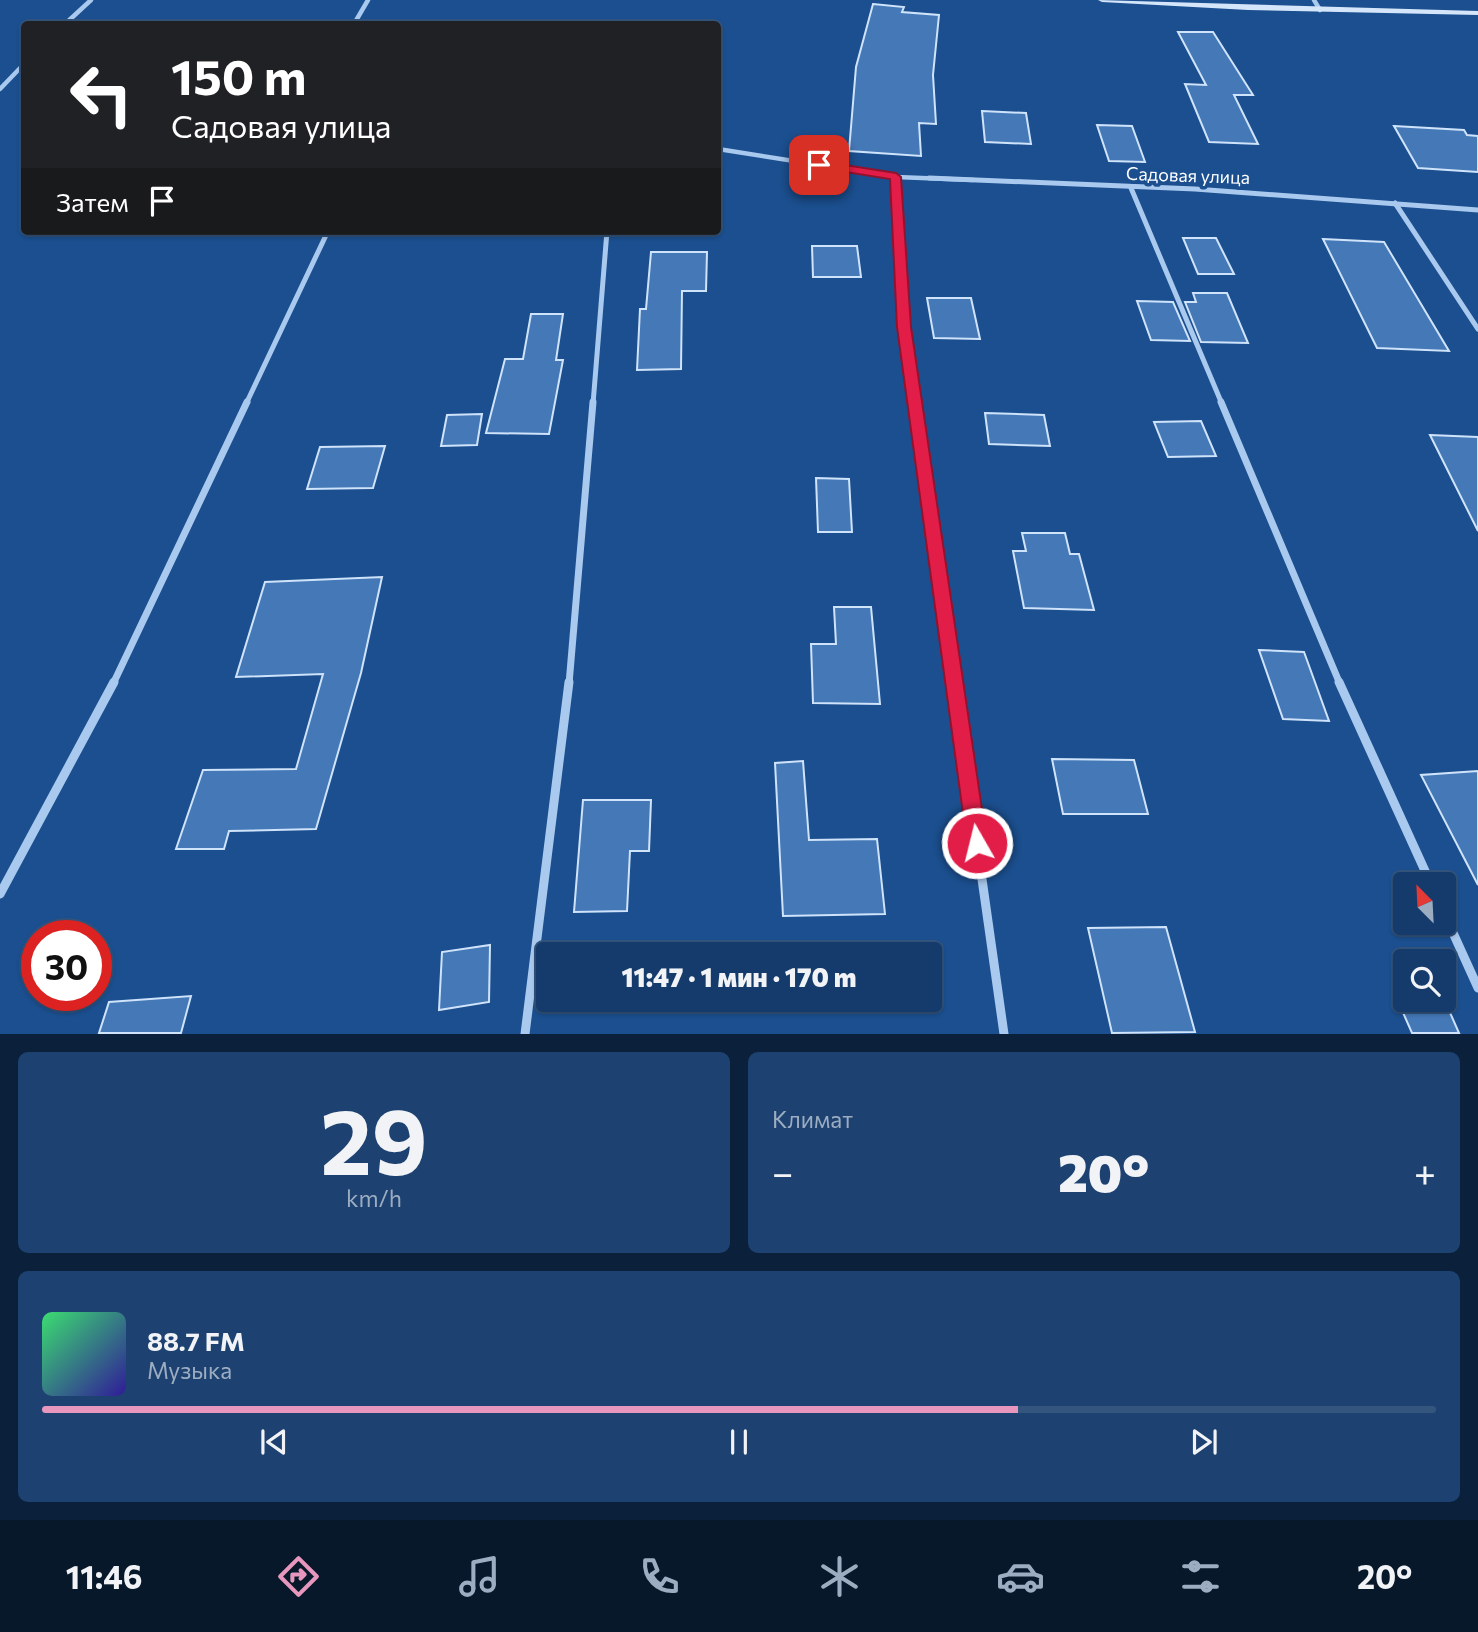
<!DOCTYPE html>
<html lang="ru">
<head>
<meta charset="utf-8">
<style>
  body { margin:0; font-family:Commissioner,sans-serif; background:#1d4271; color:#f1f3f6; height:100vh; display:flex; flex-direction:column; font-size:26px; white-space:nowrap }
  * { box-sizing:border-box; margin:0 }
  p { font-size:23px; color:#9dadc1 }
  .icon { flex:none; width:38px; height:38px; fill:none; stroke:currentColor; stroke-width:2; stroke-linecap:round; stroke-linejoin:round }
  .map { position:relative; height:1034px; overflow:hidden }
  .panel { display:flex; flex-direction:column; gap:18px; padding:18px; background:#0b203b; flex:1 }
  .panel>* { flex:none }
  .hud { position:absolute; left:21px; top:21px; width:700px; height:214px; border-radius:7px; box-shadow:0 2px 5px #0004,0 0 0 2px #33557e; background:#202124; color:#fff; overflow:hidden }
  .needle { width:46px; rotate:336deg }
  .controls { position:absolute; left:1393px; top:872px; display:grid; gap:14px }
  .controls a { display:grid; place-items:center; width:63px; height:63px; border-radius:7px; background:#143b6b; box-shadow:0 2px 5px #0004,0 0 0 2px #33557e; font-size:35px }
  .speed { position:absolute; left:21px; top:920px; display:flex; gap:14px; font-size:35px; font-weight:700; text-align:center }
  .speed>* { display:grid; place-content:center; width:91px; height:91px; border-radius:50%; background:#143b6b; box-shadow:0 2px 5px #0004,0 0 0 2px #33557e; line-height:1 }
  .speed .limit { border:10px solid #d22; background:#fff; color:#111 }
  .pin { position:absolute; display:grid; place-items:center; width:60px; height:60px; color:#fff; margin:-30px; border-radius:14px; box-shadow:0 4px 10px #0006 }
  .me { position:absolute; width:77px; margin:-38px; rotate:352deg; stroke-linejoin:round; filter:drop-shadow(0 0 5px #0008) }
  .turn { display:flex; align-items:center; gap:24px; height:147px; padding:0 35px; font-size:32px }
  .turn .icon { width:91px; height:91px; stroke-width:2.5 }
  .turn b { display:block; font-size:49px; line-height:60px }
  .then { display:flex; align-items:center; height:66px; padding:0 35px; background:#0003; gap:14px; font-size:26px }
  .big { font-size:52px; font-weight:800; line-height:1.1 }
  .panel .tile { flex:1; display:flex; flex-direction:column; justify-content:center; gap:10px; min-width:0; padding:0 24px; border-radius:10px; background:#1d4271 }
  .panel .dial { align-items:center; gap:0 }
  .dial b { font-size:91px; line-height:1 }
  .song { display:flex; align-items:center; gap:21px }
  .cover { width:84px; height:84px; border-radius:10px; background:linear-gradient(135deg,hsl(140 70% 55%),hsl(250 70% 35%)) }
  .played { height:7px; border-radius:4px; background:linear-gradient(90deg,#e797bd 70%,#33557e 70%) }
  .keys { display:flex; justify-content:space-around; direction:ltr }
  .heat { display:flex; justify-content:space-between; align-items:center; font-size:38px; direction:ltr }
  .panel .tiles { flex:1; display:grid; gap:18px; grid-template-columns:1fr 1fr }
  .tile:last-child { grid-column:span 2 }
  .trip { position:absolute; left:536px; top:942px; width:406px; height:70px; border-radius:7px; background:#143b6b; box-shadow:0 2px 5px #0004,0 0 0 2px #33557e; font-weight:800; line-height:70px; text-align:center }
  .tabs { display:flex; height:112px; justify-content:space-around; align-items:center; background:#08182b; color:#9dadc1 }
  .tabs .icon { width:49px; height:49px }
  .tabs .selected { color:#e797bd }
  .tabs b { font-size:32px; color:#f1f3f6 }
  .map>svg:first-child { display:block }
  .building { fill:#4478b7; stroke:#cfe3fa; stroke-width:2 }
  .lines { fill:none; stroke-linecap:round; stroke-linejoin:round }
  .minor-far3 { stroke:#a9c9ee; stroke-width:4.5 }
  .minor-far2 { stroke:#a9c9ee; stroke-width:5 }
  .minor-far1 { stroke:#a9c9ee; stroke-width:7 }
  .minor { stroke:#a9c9ee; stroke-width:9 }
  .secondary { fill:#d6e6fa; fill-rule:evenodd }
  .route { fill:#e11d48; stroke:#92132f; stroke-width:2 }
  .labels { text-anchor:middle; dominant-baseline:central; stroke-width:7; stroke-linejoin:round; paint-order:stroke }
  .far-street-label { font-size:18px; fill:#fff; stroke:#1b4f8f }
</style>
</head>
<body>
<div class="map">
<svg width="1478" height="1034" viewBox="0 0 1478 1034">
  <rect width="100%" height="100%" fill="#1b4f8f"/>
  <g class="building">
    <path d="M873 4 904 7 902 12 939 15 933 75 936 124 919 123 921 156 849 151 856 67Z"/>
    <path d="M1178 32H1213L1253 95H1234L1258 144 1209 142 1185 84 1206 85Z"/>
    <path d="M982 111 1026 113 1031 144 985 142Z"/>
    <path d="M1097 125 1132 126 1145 162 1109 161Z"/>
    <path d="M1394 126 1464 130 1467 135 1478 136V172L1418 168Z"/>
    <path d="M1183 238H1216L1234 274H1198Z"/>
    <path d="M1323 239 1384 242 1449 351 1377 348Z"/>
    <path d="M812 246H857L861 277H813Z"/>
    <path d="M651 252H707L706 291H682L681 369 637 370 640 309H646Z"/>
    <path d="M1193 293H1227L1248 343 1201 342 1185 302H1196Z"/>
    <path d="M927 298H971L980 339 934 338Z"/>
    <path d="M1137 301 1173 302 1190 341 1151 340Z"/>
    <path d="M531 314H563L556 360H563L549 434 486 433 505 359H523Z"/>
    <path d="M985 413 1044 415 1050 446 989 444Z"/>
    <path d="M482 414 477 445 441 446 447 415Z"/>
    <path d="M1201 421 1216 456 1168 457 1154 422Z"/>
    <path d="M1430 435 1478 437V531Z"/>
    <path d="M385 446 373 488 307 489 320 447Z"/>
    <path d="M816 478 849 479 852 532H818Z"/>
    <path d="M1022 533H1065L1070 554H1079L1094 610 1024 608 1013 551H1026Z"/>
    <path d="M382 577 361 673 316 829 229 831 224 849H176L203 770 296 769 323 674 236 677 265 582Z"/>
    <path d="M834 607H871L880 704 813 703 811 644H836Z"/>
    <path d="M1259 650 1304 652 1329 721 1283 719Z"/>
    <path d="M1052 759 1134 760 1148 814H1063Z"/>
    <path d="M803 761 809 840 877 839 885 914 783 916 775 763Z"/>
    <path d="M1478 771V885L1421 775Z"/>
    <path d="M583 800H651L649 851H630L627 911 574 912Z"/>
    <path d="M1166 927 1195 1032 1112 1033 1088 928Z"/>
    <path d="M490 945 489 1002 439 1010 442 952Z"/>
    <path d="M191 996 181 1033H99L109 1002Z"/>
    <path d="M1397 999H1444L1459 1033H1412Z"/>
  </g>
  <g class="lines">
    <g class="minor-far3">
      <path d="M1314 0 1320 10"/>
      <path d="M65 24 91 0"/>
      <path d="M354 24 368 0"/>
      <path d="M0 89 24 64"/>
      <path d="M718 149 896 177 973 180"/>
      <path d="M896 177V180"/>
    </g>
    <g class="minor-far2">
      <path d="M896 178 904 327 915 404"/>
      <path d="M929 178 1195 189 1478 210"/>
      <path d="M1131 188 1222 404"/>
      <path d="M1395 203 1478 329"/>
      <path d="M246 404 328 231"/>
      <path d="M593 404 607 231"/>
    </g>
    <g class="minor-far1">
      <path d="M915 402 955 684"/>
      <path d="M1221 402 1340 684"/>
      <path d="M113 684 247 402"/>
      <path d="M569 684 593 402"/>
    </g>
    <g class="minor">
      <path d="M954 682 1004 1034"/>
      <path d="M1339 682 1431 884"/>
      <path d="M0 894 114 682"/>
      <path d="M1444 913 1478 988"/>
      <path d="M525 1034 569 682"/>
    </g>
    <path class="secondary" d="M1098 0 1478 11V15L1248 10 1102 2Z"/>
  </g>
  <path class="route" d="M819 161 896 173 901 177 911 327 987 843 984 850 977 853 970 850 967 843 897 327 890 179 815 167 814 165Z"/>
  <g class="labels">
    <g class="far-street-label">
      <text transform="translate(1188 175) rotate(2)">Садовая улица</text>
    </g>
  </g>
</svg>
<div class="controls">
<a><svg class="needle" viewBox="-14 -14 28 28"><path d="M0-13l5 13h-10z" fill="#e53935"/><path d="M0 13l5-13h-10z" fill="#9dadc1"/></svg></a>
<a><svg class="icon" aria-label="search" viewBox="0 0 24 24"><circle cx="10" cy="10" r="6"/><path d="M15 15l6 6"/></svg></a>
</div>
<div class="speed"><div class="limit">30</div></div>
<div class="pin" style="left:819px;top:165px;background:#d93025"><svg class="icon" aria-label="arrive" viewBox="0 0 24 24"><path d="M6 21V4h12l-3 4 3 4H6"/></svg></div>
<svg class="me" style="left:977px;top:843px" viewBox="-20 -20 40 40"><circle r="17" fill="#e11d48" stroke="#fff" stroke-width="3"/><path d="M0-11L8 9 0 5-8 9z" fill="#fff"/></svg>
<div class="trip">11:47 · 1 мин · 170 m</div>
<div class="hud">
<div class="turn"><svg class="icon" aria-label="left" viewBox="0 0 24 24"><path d="M17 20v-9H6M10 6l-5 5 5 5"/></svg><div><b>150 m</b>Садовая улица</div></div>
<div class="then">Затем<svg class="icon" aria-label="arrive" viewBox="0 0 24 24"><path d="M6 21V4h12l-3 4 3 4H6"/></svg></div>
</div>
</div>
<section class="panel">
<div class="tiles">
<div class="tile dial"><b>29</b><p>km/h</p></div>
<div class="tile"><p>Климат</p>
<div class="heat"><a>−</a><b class="big">20°</b><a>+</a></div>
</div>
<div class="tile">
<div class="song"><i class="cover"></i><div><b>88.7 FM</b><p>Музыка</p></div></div>
<div class="played"></div>
<div class="keys"><svg class="icon" aria-label="previous" viewBox="0 0 24 24"><path d="M18 5L8 12l10 7zM5 5v14"/></svg><svg class="icon" aria-label="pause" viewBox="0 0 24 24"><path d="M8 5v14M16 5v14"/></svg><svg class="icon" aria-label="next" viewBox="0 0 24 24"><path d="M6 5l10 7-10 7zM19 5v14"/></svg></div>
</div>
</div>
</section>
<nav class="tabs">
<b>11:46</b>
<svg class="icon selected" aria-label="directions" viewBox="0 0 24 24"><path d="M12 3l9 9-9 9-9-9zM9 14v-3h6M13 9l2 2-2 2"/></svg>
<svg class="icon" aria-label="music" viewBox="0 0 24 24"><path d="M9 18V5l10-2v13"/><circle cx="6" cy="18" r="3"/><circle cx="16" cy="16" r="3"/></svg>
<svg class="icon" aria-label="phone" viewBox="0 0 24 24"><path d="M5 4h4l2 5-3 2q2 4 5 5l2-3 5 2v4C11 20 4 13 5 4z"/></svg>
<svg class="icon" aria-label="climate" viewBox="0 0 24 24"><path d="M12 3v18M4 7l16 10M4 17L20 7"/></svg>
<svg class="icon" aria-label="car" viewBox="0 0 24 24"><path d="M5 17H2v-5l4-1 3-4h7l3 4 3 1v5h-3M9 17h6M6 11h13"/><circle cx="7" cy="17" r="2"/><circle cx="17" cy="17" r="2"/></svg>
<svg class="icon" aria-label="filters" viewBox="0 0 24 24"><path d="M4 7h16M4 17h16"/><circle cx="9" cy="7" r="2"/><circle cx="15" cy="17" r="2"/></svg>
<b>20°</b>
</nav>
</body>
</html>
